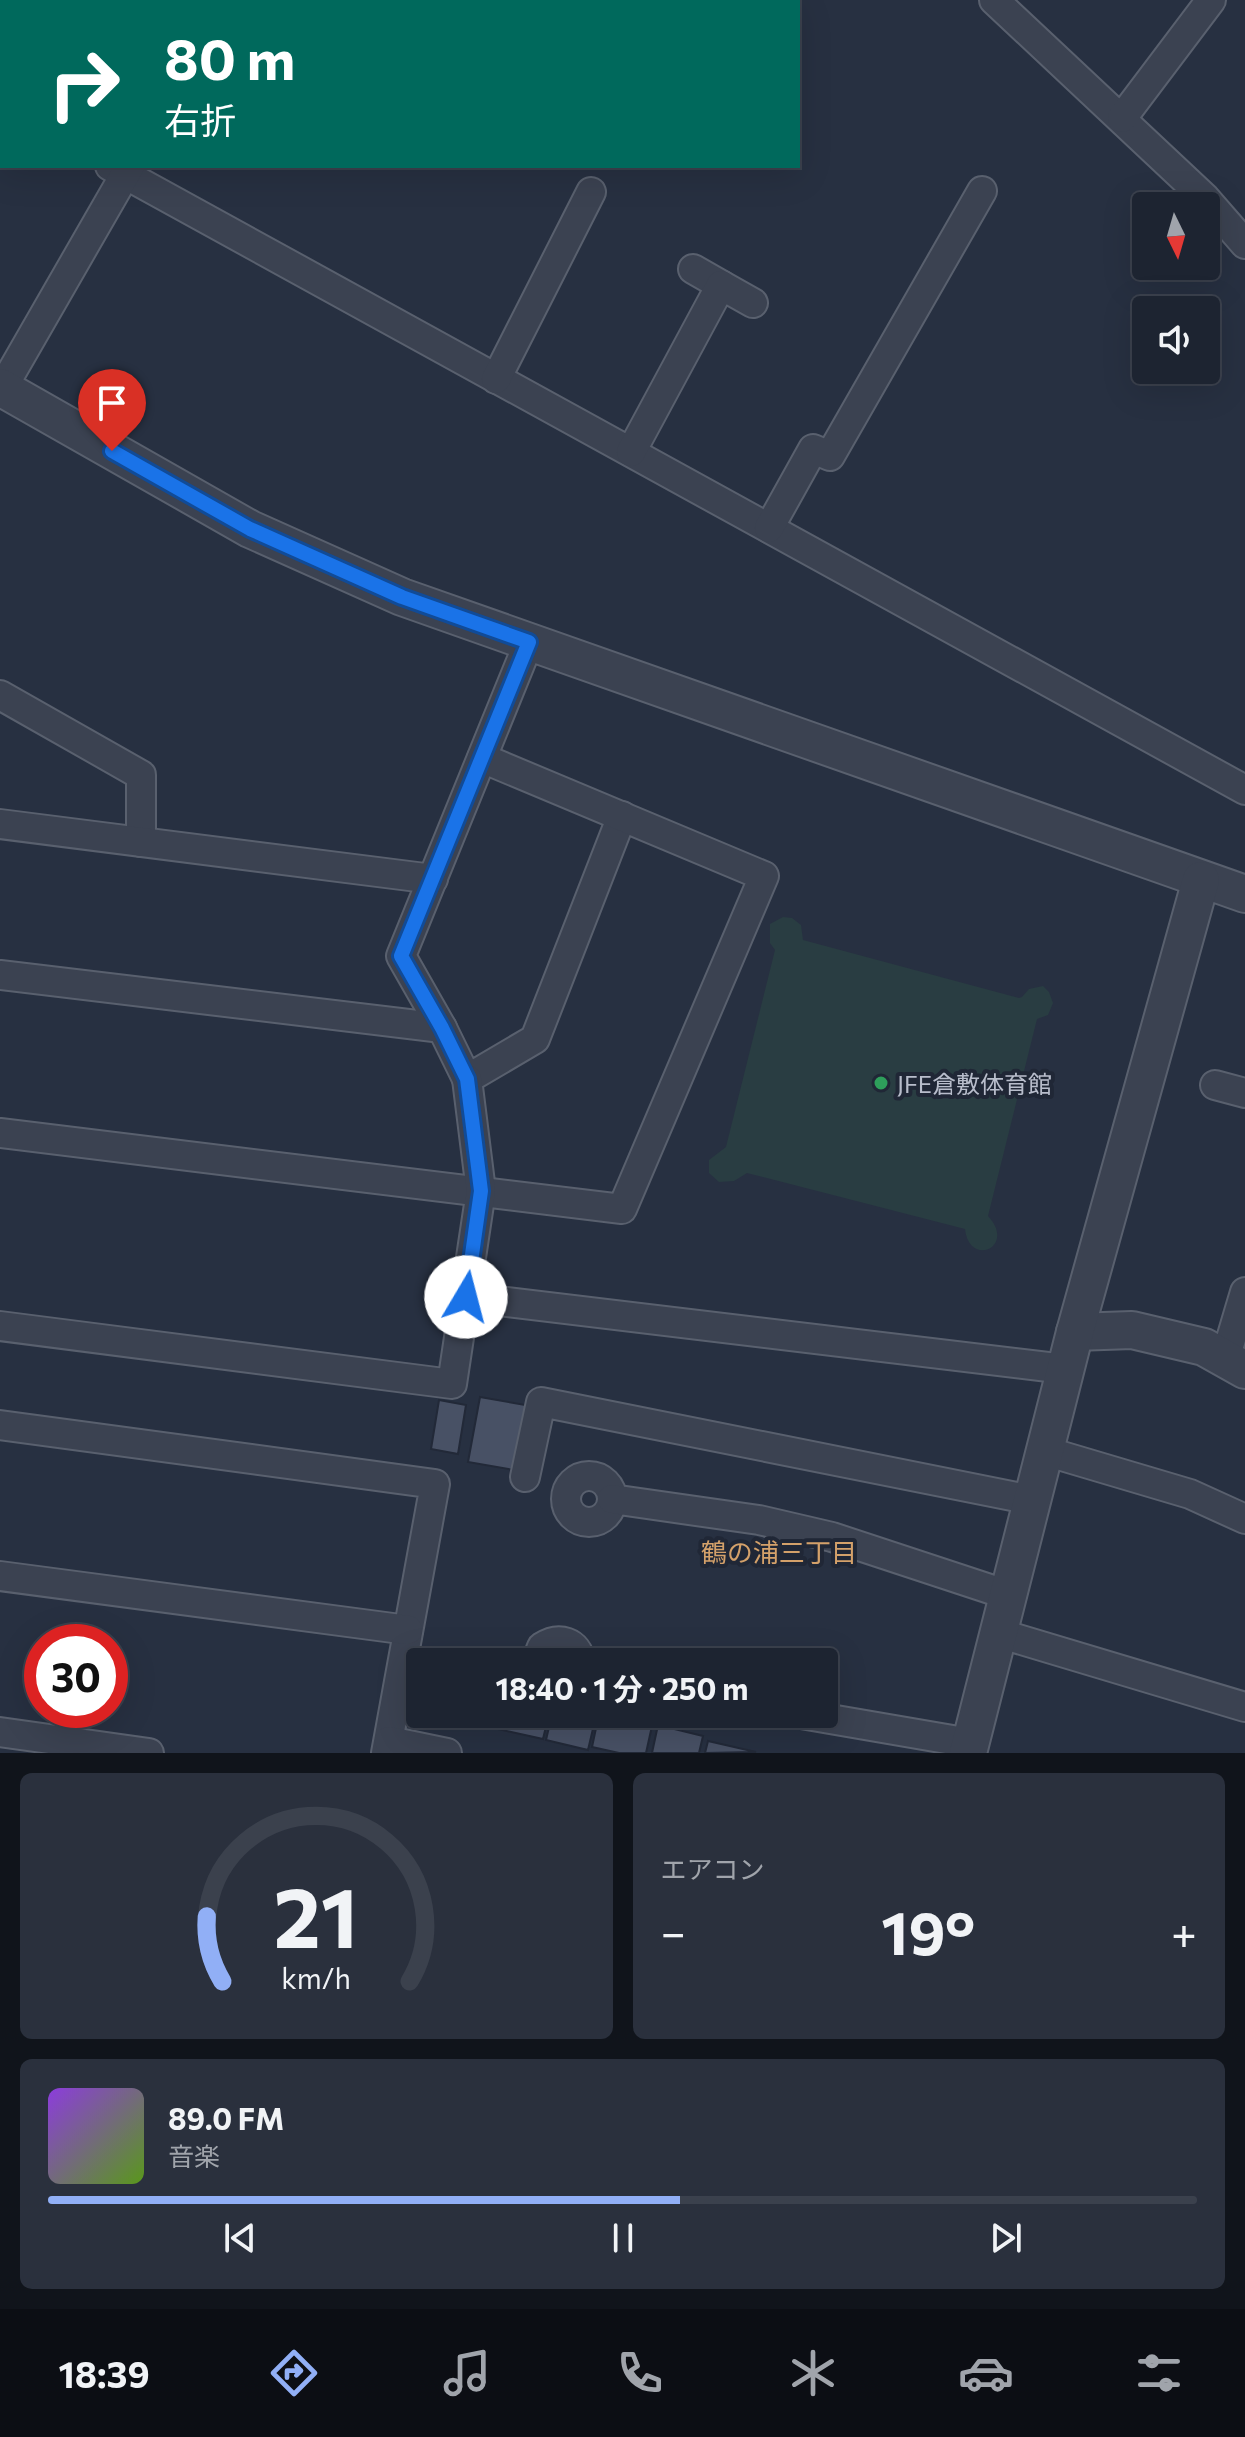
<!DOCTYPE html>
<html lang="ja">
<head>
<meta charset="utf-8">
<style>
  body { margin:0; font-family:Commissioner,"Noto Sans JP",sans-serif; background:#2a303d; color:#f1f3f6; height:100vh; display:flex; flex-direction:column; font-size:30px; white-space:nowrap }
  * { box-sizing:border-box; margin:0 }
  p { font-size:26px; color:#a0a4ab }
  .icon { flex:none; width:44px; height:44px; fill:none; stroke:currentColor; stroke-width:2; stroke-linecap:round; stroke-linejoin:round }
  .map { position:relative; height:1753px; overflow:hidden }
  .sheet { display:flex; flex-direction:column; gap:20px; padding:20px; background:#10141b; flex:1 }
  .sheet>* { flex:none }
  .hud { position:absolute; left:0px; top:0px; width:800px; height:168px; box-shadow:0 8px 32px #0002,0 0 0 2px #3b414d; background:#00695c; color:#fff; overflow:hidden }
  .needle { width:52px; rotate:175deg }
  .buttons { position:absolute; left:1132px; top:192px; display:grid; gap:16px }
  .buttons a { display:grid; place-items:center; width:88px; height:88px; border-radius:8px; background:#1d2431; box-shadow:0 8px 32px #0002,0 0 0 2px #3b414d; font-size:40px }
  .speed { position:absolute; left:24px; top:1624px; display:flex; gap:16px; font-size:40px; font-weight:700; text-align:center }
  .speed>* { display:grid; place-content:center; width:104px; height:104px; border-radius:50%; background:#1d2431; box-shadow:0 8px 32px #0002,0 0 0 2px #3b414d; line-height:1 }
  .speed .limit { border:12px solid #d22; background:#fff; color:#111 }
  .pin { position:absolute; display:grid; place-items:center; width:68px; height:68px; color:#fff; margin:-82px -34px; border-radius:50% 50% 50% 0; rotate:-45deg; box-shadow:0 0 8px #0007 }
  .pin .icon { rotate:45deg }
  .me { position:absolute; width:88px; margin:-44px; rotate:8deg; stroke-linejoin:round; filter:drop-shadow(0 0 6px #0008) }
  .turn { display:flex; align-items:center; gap:28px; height:168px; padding:0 32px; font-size:36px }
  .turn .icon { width:104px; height:104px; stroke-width:2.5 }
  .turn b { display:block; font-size:56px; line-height:68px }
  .big { font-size:60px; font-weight:700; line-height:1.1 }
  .sheet .card { flex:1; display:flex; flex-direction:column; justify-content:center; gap:12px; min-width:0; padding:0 28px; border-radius:12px; background:#2a303d }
  .sheet .dial { align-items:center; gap:0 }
  .dial svg { height:208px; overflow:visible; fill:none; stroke:#3b414d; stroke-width:7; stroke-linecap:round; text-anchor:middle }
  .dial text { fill:#f1f3f6; stroke:none }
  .song { display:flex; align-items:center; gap:24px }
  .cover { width:96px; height:96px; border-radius:12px; background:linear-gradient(135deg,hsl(270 70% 55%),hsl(90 70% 35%)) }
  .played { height:8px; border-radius:4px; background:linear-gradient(90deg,#91aff6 55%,#3b414d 55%) }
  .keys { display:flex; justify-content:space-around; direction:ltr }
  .heat { display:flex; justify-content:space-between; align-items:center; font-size:44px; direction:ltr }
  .sheet .tiles { flex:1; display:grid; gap:20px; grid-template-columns:1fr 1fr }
  .card:last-child { grid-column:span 2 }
  .trip { position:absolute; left:406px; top:1648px; width:432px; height:80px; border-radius:8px; background:#1d2431; box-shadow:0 8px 32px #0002,0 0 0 2px #3b414d; font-weight:700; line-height:80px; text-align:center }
  .menu { display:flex; height:128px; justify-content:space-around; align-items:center; background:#0c0e14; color:#a0a4ab }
  .menu .icon { width:56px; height:56px }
  .menu .selected { color:#91aff6 }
  .menu b { font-size:36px; color:#f1f3f6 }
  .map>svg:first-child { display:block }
  .green { fill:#293d42 }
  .building { fill:#485165; stroke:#222938; stroke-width:2 }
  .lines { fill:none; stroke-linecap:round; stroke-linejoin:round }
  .minor-casing { stroke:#59606e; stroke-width:32 }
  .tertiary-casing { stroke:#59606e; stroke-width:40 }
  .minor { stroke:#3b4251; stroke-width:28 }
  .tertiary { stroke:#3b4251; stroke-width:36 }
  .route-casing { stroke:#114b97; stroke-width:20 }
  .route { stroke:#1a73e8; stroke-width:14 }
  .leisure-dot { fill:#2e9e5b; stroke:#202736; stroke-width:3 }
  .labels { text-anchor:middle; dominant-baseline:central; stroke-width:8; stroke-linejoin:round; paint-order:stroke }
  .poi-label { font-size:24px; fill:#b8bdcb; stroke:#202736; text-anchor:start }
  .neighbourhood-label { font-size:26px; fill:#d4a16a; stroke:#202736 }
</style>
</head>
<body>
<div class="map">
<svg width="1245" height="1753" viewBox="0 0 1245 1753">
  <rect width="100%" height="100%" fill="#273041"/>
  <path class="green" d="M783 917 792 918 801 925 803 940 1019 998 1022 997 1029 989 1043 986 1049 992 1053 1003 1048 1015 1037 1019 988 1216C1017 1247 969 1268 965 1229L747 1173 734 1181 719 1182 709 1173V1160L726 1147 775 950 770 943V924Z"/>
  <g class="building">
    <path d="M480 1397 531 1406 520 1471 468 1462Z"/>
    <path d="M439 1400 466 1405 458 1454 431 1449Z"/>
    <path d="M423 1714H480L477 1727Z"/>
    <path d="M492 1714H549L543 1739 489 1727Z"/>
    <path d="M552 1714 596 1716 588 1750 546 1740Z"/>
    <path d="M599 1714 652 1726 646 1753H619L592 1747Z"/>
    <path d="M658 1725 703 1736 699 1753H652Z"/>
    <path d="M708 1741 756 1752 705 1753Z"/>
  </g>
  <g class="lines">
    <g class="minor-casing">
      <g id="minor">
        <path d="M994 0 1205 198 1245 244"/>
        <path d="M224 2 225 0"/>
        <path d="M0 100 2 102"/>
        <path d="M1122 118 1211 0"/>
        <path d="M110 166 1245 790"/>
        <path d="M693 269 721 285"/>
        <path d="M496 379 591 192"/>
        <path d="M0 392 130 166"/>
        <path d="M631 452 721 285 753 303"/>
        <path d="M769 528 813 449 830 456 982 191"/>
        <path d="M529 642 401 956 442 1028 467 1079 535 1039 622 816"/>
        <path d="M0 695 141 775V842"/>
        <path d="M0 824 433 879"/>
        <path d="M0 975 442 1028"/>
        <path d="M1215 1085 1245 1093"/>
        <path d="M0 1133 622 1209 764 876 482 758"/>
        <path d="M466 1297 1065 1369"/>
        <path d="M0 1326 452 1384 481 1191 467 1079"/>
        <path d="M1225 1359 1245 1292"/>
        <path d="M0 1425 435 1484 386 1753"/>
        <path d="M1045 1451 1190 1494 1245 1519"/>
        <circle cx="589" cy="1499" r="23"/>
        <path d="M525 1477 541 1402 1032 1500"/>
        <path d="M612 1499 759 1520 832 1537 1008 1595"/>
        <path d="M0 1576 408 1630"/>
        <path d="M998 1633 1245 1707"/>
        <path d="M536 1662 542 1647C559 1636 577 1641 581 1662"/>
        <path d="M801 1714 970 1743"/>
        <path d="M0 1732 149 1753"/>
        <path d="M389 1741 447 1753"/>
      </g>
    </g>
    <g class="tertiary-casing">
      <g id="tertiary">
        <path d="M0 387 250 529 402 597 1245 894"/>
        <path d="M1075 1332 1132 1330 1204 1347 1245 1370"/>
        <path d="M968 1753 1075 1332 1201 880"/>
      </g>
    </g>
    <use href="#minor" class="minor"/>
    <use href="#tertiary" class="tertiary"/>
  </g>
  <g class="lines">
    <g class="route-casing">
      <path id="route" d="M112 451 250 529 402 597 529 642 401 956 442 1028 467 1079 481 1191 466 1297"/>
    </g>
    <use href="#route" class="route"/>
  </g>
  <circle class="leisure-dot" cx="881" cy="1083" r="8"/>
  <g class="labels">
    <g class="poi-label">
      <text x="897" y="1083">JFE倉敷体育館</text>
    </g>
    <g class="neighbourhood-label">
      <text x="779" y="1551">鶴の浦三丁目</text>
    </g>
  </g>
</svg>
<div class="buttons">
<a><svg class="needle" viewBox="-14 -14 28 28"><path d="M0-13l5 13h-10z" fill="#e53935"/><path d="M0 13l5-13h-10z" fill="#a0a4ab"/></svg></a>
<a><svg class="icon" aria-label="sound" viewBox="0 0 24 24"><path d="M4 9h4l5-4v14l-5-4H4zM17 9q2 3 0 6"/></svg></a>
</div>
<div class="speed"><div class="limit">30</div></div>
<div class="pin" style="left:112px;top:451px;background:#d93025"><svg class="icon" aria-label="arrive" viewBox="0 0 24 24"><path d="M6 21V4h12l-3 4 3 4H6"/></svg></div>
<svg class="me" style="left:466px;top:1297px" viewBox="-20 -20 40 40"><circle r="19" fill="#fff"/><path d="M0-13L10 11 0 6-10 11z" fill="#1a73e8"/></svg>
<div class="trip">18:40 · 1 分 · 250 m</div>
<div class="hud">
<div class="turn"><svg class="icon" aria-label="right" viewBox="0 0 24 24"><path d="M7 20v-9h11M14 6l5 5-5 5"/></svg><div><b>80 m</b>右折</div></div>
</div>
</div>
<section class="sheet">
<div class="tiles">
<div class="card dial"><svg viewBox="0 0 100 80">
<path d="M14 69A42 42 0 1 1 86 69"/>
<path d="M14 69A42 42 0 0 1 8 44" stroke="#91aff6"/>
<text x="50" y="56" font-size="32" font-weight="700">21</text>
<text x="50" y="72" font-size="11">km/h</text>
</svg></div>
<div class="card"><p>エアコン</p>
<div class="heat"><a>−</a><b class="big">19°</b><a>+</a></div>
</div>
<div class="card">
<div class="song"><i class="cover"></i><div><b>89.0 FM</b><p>音楽</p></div></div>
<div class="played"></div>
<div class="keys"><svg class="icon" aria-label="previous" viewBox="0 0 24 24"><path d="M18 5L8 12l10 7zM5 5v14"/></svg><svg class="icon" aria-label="pause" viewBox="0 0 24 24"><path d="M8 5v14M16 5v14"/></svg><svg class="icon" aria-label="next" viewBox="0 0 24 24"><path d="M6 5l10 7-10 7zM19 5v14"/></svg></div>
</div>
</div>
</section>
<nav class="menu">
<b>18:39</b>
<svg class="icon selected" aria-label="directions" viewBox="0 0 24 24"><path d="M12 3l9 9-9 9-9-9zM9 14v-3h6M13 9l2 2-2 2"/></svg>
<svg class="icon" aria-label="music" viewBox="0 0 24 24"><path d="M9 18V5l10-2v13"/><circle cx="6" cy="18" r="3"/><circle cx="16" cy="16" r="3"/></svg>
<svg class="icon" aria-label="phone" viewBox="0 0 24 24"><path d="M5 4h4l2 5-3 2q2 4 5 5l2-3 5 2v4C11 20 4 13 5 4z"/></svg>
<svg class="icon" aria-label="climate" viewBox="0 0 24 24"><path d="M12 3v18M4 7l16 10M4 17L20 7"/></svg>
<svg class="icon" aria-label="car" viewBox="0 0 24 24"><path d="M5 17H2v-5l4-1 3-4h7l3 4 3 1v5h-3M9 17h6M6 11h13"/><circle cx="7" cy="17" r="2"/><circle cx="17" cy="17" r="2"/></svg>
<svg class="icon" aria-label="filters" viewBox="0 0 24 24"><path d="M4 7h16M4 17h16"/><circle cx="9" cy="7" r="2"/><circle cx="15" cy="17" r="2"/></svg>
</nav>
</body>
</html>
